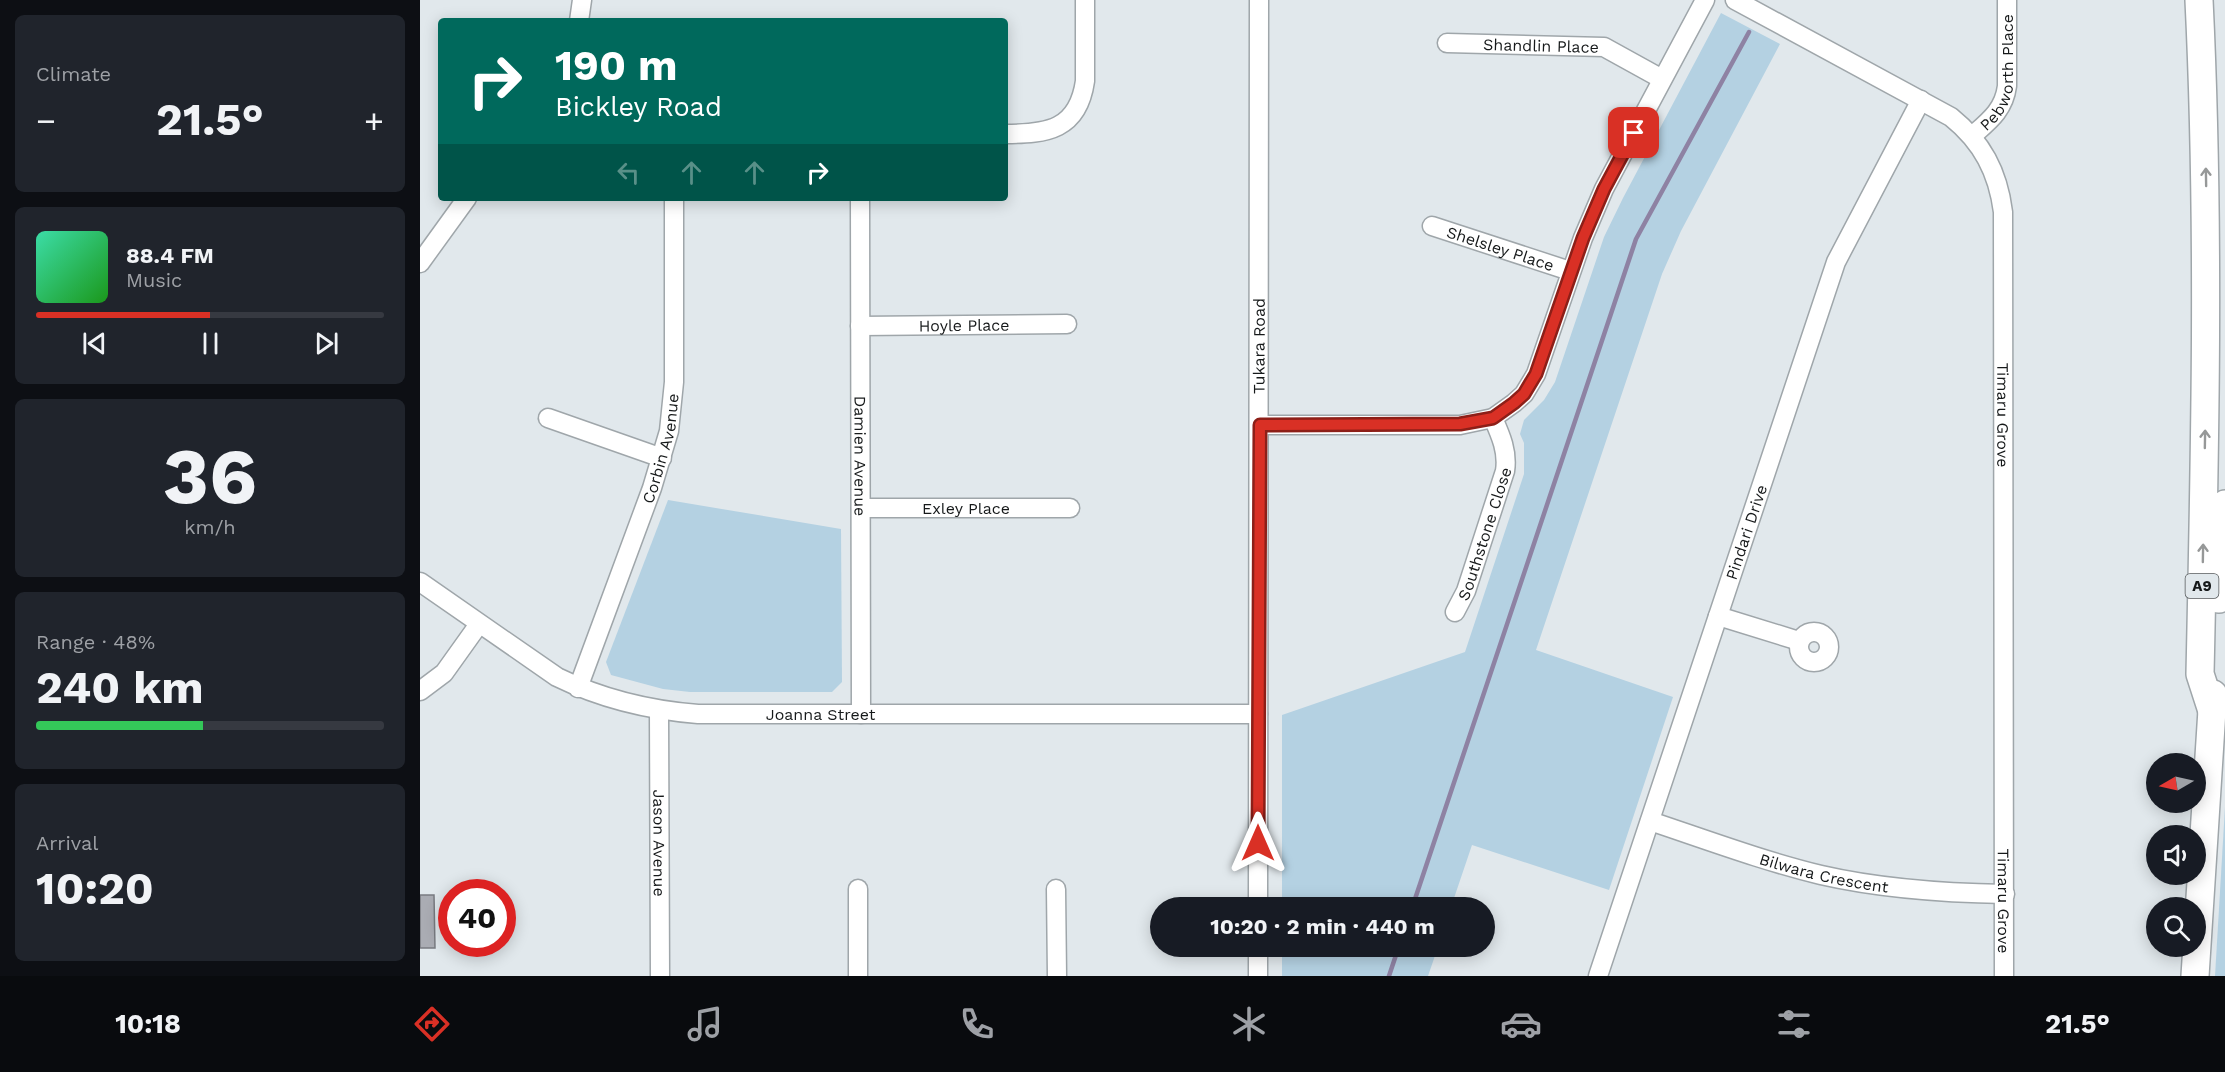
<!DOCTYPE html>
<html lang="en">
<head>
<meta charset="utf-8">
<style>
  body { margin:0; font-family:"Work Sans",sans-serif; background:#20242c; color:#f1f3f6; height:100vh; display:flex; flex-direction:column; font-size:22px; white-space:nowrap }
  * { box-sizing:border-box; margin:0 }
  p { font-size:20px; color:#9ea1a6 }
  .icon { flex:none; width:33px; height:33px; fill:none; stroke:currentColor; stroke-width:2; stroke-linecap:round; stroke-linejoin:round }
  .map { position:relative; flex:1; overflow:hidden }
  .drawer { display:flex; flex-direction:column; gap:15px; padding:15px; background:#0d0f14; width:420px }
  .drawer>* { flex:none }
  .top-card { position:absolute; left:18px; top:18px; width:570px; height:183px; border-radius:6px; box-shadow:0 3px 15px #0003; background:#00695c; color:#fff; overflow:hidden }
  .needle { width:39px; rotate:261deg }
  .buttons { position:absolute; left:1726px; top:753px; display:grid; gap:12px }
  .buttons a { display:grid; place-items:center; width:60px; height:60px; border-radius:50%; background:#171b24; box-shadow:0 3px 15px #0003; font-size:30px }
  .speed { position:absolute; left:18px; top:879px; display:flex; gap:12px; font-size:30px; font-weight:700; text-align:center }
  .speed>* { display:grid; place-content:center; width:78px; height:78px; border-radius:50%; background:#171b24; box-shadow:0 3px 15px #0003; line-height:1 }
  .speed .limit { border:9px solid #d22; background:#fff; color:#111 }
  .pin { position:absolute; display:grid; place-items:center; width:51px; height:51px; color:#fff; margin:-26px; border-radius:12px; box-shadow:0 3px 9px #0006 }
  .me { position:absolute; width:66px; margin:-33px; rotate:0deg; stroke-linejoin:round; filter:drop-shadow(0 0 4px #0008) }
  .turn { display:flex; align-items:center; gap:21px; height:126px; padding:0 18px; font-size:27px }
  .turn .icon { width:78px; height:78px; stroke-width:2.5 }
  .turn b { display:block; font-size:42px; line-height:51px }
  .lanes { display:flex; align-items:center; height:57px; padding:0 18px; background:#0003; justify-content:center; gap:30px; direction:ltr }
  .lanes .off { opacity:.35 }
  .big { font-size:45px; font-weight:700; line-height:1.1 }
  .drawer .widget { flex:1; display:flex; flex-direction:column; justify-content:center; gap:9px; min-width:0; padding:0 21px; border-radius:9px; background:#20242c }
  .drawer .dial { align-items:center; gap:0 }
  .dial b { font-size:78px; line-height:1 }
  .song { display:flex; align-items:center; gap:18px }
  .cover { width:72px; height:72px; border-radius:9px; background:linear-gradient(135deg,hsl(160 70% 55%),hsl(120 70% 35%)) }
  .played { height:6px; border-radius:3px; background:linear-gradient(90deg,#d93025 50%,#363941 50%) }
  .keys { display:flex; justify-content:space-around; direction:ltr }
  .heat { display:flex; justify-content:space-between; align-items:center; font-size:33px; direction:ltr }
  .charge { height:9px; border-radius:4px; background:linear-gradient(90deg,#34c759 48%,#363941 0) }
  .trip { position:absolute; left:730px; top:897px; width:345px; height:60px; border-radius:30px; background:#171b24; box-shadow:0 3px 15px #0003; font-weight:700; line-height:60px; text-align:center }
  .tab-bar { display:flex; height:96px; justify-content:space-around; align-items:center; background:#090b0e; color:#9ea1a6 }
  .tab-bar .icon { width:42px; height:42px }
  .tab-bar .active { color:#d93025 }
  .tab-bar b { font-size:27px; color:#f1f3f6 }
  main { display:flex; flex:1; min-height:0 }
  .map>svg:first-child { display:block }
  .green { fill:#b4d1e2 }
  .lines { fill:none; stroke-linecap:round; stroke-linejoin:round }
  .stream { stroke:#8e82a3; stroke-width:4.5 }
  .building { fill:#aaacb3; stroke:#797b81; stroke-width:1.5 }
  .minor-casing { stroke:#9fa6aa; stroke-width:21 }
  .highway-casing { stroke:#9fa6aa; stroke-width:30 }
  .minor { stroke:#fff; stroke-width:18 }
  .highway { stroke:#fff; stroke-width:27 }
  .oneway { stroke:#969898 }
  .route-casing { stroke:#8d1f18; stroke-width:15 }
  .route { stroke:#d93025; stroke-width:10 }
  .labels { text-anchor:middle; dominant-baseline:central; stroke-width:6; stroke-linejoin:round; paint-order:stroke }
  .shield { fill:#e1e8ec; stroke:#535759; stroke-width:1.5 }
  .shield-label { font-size:15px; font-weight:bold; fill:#16191a }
  .street-label { font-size:16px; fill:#16191a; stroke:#e1e8ec }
</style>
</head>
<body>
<main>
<section class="drawer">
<div class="widget"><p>Climate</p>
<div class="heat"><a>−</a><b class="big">21.5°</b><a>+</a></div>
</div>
<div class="widget">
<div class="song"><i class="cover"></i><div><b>88.4 FM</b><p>Music</p></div></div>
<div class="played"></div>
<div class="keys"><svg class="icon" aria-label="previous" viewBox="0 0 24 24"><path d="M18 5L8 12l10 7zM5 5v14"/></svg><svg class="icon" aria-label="pause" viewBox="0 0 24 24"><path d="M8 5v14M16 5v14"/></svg><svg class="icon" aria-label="next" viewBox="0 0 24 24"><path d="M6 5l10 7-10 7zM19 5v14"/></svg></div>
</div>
<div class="widget dial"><b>36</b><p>km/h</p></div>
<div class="widget"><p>Range · 48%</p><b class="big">240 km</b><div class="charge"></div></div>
<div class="widget"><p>Arrival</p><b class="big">10:20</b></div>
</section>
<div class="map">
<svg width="1805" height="976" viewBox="0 0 1805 976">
  <rect width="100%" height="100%" fill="#e1e8ec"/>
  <g class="green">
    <path d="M1301 13 1360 44 1261 231 1242 274 1116 650 1253 697 1189 890 1052 845 1031 907H862V715L1045 652 1104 474V443L1100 434 1104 420 1124 400 1135 382 1184 237 1203 198Z"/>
    <path d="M248 500 421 529 422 682 412 692H270L243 689 191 675 186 662Z"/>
    <path d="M1805 807V976H1795Z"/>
    <path d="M862 947V946L1018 947 1008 976H862Z"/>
  </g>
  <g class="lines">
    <g class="stream">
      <path d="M992 908 1216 239 1329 32"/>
      <path d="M969 976 979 946"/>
    </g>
  </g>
  <path class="building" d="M0 895H14L15 948H0Z"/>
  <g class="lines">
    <g class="minor-casing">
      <g id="minor">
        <path id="s1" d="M1315 0 1531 117C1562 142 1578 172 1583 212L1584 976"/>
        <path d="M159 21 162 0"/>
        <path id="s2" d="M1027 43 1184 47 1242 79"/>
        <path d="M585 134C627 134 658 130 665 81V0"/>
        <path id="s3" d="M1552 136C1569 121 1584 110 1587 86V0"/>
        <path id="s4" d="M440 198 441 714"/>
        <path id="s5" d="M1012 226 1150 271"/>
        <path d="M0 263 47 198"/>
        <path id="s6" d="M440 326 647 324"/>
        <path d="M128 418 242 458"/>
        <path d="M839 425H1040L1073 418 1094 403 1104 394 1116 374 1163 238 1184 189 1285 0"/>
        <path id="s7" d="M441 508H650"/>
        <path id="s8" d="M0 582 137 677C182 699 227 710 278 714H838"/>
        <path id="s9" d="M1035 612 1046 591 1085 471C1088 452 1081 436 1073 418"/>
        <path d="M1298 616 1379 641"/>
        <circle cx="1394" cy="647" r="15"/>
        <path id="s10" d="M158 688 232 488 249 431 254 382V198"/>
        <path d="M0 691 24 673 59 624"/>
        <path id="s11" d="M239 711 240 976"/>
        <path id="s12" d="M1230 821C1287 840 1343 861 1401 875 1462 889 1523 893 1585 894"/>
        <path d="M636 889 637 976"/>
        <path id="s13" d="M838 908 839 0"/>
        <path d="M438 976V889"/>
        <path d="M838 976V946"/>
        <path id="s14" d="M1178 976 1416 262 1501 100"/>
      </g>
    </g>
    <g class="highway-casing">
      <g id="highway">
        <path d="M1779 0C1790 225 1785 450 1780 674L1792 711"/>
        <path d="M1799 599 1805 504"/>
        <path d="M1775 976 1793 694"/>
      </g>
    </g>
    <use href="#minor" class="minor"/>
    <use href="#highway" class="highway"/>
  </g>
  <defs><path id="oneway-shaft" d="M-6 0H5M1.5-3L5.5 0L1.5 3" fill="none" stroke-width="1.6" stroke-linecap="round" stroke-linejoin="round" transform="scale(1.5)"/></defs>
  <g class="oneway">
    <use href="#oneway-shaft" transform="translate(1786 177) rotate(-91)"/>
    <use href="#oneway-shaft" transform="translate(1785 439) rotate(-89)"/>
    <use href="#oneway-shaft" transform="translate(1783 553) rotate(-89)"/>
  </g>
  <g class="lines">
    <g class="route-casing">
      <path id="route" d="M838 843 840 425 1040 424 1073 418 1094 403 1104 394 1116 374 1163 238 1184 189 1214 133"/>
    </g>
    <use href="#route" class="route"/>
  </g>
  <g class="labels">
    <rect class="shield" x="1765.5" y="574" width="33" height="24" rx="4.5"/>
    <g class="shield-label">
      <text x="1782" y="586">A9</text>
    </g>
    <g class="street-label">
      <text stroke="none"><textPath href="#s2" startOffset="94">Shandlin Place</textPath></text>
      <text stroke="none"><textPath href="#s3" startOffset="74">Pebworth Place</textPath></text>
      <text stroke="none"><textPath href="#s5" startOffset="72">Shelsley Place</textPath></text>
      <text stroke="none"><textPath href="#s6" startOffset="104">Hoyle Place</textPath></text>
      <text stroke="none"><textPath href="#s13" startOffset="562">Tukara Road</textPath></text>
      <text stroke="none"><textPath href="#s1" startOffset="560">Timaru Grove</textPath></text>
      <text stroke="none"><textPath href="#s10" startOffset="254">Corbin Avenue</textPath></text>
      <text stroke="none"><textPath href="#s4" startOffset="258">Damien Avenue</textPath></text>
      <text stroke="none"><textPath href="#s7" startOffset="105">Exley Place</textPath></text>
      <text stroke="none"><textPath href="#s9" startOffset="84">Southstone Close</textPath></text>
      <text stroke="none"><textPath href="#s14" startOffset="468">Pindari Drive</textPath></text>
      <text stroke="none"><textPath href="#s8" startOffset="436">Joanna Street</textPath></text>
      <text stroke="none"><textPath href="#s11" startOffset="132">Jason Avenue</textPath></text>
      <text stroke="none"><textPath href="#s12" startOffset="182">Bilwara Crescent</textPath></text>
      <text stroke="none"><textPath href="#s1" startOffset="1046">Timaru Grove</textPath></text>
    </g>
  </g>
</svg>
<div class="buttons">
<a><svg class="needle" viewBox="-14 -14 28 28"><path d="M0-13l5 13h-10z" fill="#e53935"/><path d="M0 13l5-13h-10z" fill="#9ea1a6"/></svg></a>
<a><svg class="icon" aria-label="sound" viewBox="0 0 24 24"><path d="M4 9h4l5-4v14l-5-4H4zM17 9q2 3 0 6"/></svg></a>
<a><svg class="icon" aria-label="search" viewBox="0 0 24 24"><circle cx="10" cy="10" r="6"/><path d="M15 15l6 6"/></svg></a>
</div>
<div class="speed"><div class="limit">40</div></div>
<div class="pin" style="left:1214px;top:133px;background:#d93025"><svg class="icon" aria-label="arrive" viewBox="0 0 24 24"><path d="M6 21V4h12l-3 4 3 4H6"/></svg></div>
<svg class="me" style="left:838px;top:843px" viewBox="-20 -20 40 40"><path d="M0-17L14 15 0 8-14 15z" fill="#d93025" stroke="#fff" stroke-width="4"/></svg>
<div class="trip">10:20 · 2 min · 440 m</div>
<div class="top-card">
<div class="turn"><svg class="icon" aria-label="right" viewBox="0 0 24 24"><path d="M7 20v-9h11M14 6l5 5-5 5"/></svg><div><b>190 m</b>Bickley Road</div></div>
<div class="lanes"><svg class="icon off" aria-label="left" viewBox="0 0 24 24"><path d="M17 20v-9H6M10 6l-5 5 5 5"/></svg><svg class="icon off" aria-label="ahead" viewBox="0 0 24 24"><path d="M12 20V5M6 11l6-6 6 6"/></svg><svg class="icon off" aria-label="ahead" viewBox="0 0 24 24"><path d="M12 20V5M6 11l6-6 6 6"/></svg><svg class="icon" aria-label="right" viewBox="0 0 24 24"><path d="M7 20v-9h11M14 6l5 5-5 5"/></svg></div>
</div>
</div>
</main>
<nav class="tab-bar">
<b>10:18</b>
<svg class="icon active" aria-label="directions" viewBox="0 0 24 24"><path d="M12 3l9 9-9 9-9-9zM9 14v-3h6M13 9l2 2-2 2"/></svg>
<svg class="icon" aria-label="music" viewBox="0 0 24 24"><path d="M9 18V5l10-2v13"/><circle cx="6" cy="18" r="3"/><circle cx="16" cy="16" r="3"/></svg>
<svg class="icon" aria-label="phone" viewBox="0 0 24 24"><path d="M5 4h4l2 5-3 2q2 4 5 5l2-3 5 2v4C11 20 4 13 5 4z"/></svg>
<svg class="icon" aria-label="climate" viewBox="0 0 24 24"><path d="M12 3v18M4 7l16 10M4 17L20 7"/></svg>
<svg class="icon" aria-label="car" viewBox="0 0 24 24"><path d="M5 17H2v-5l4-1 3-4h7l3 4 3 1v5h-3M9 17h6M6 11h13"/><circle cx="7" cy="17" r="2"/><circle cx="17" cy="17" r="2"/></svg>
<svg class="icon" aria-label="filters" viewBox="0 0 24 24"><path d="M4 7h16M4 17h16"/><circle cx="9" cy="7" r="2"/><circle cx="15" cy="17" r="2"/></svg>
<b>21.5°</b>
</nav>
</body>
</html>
